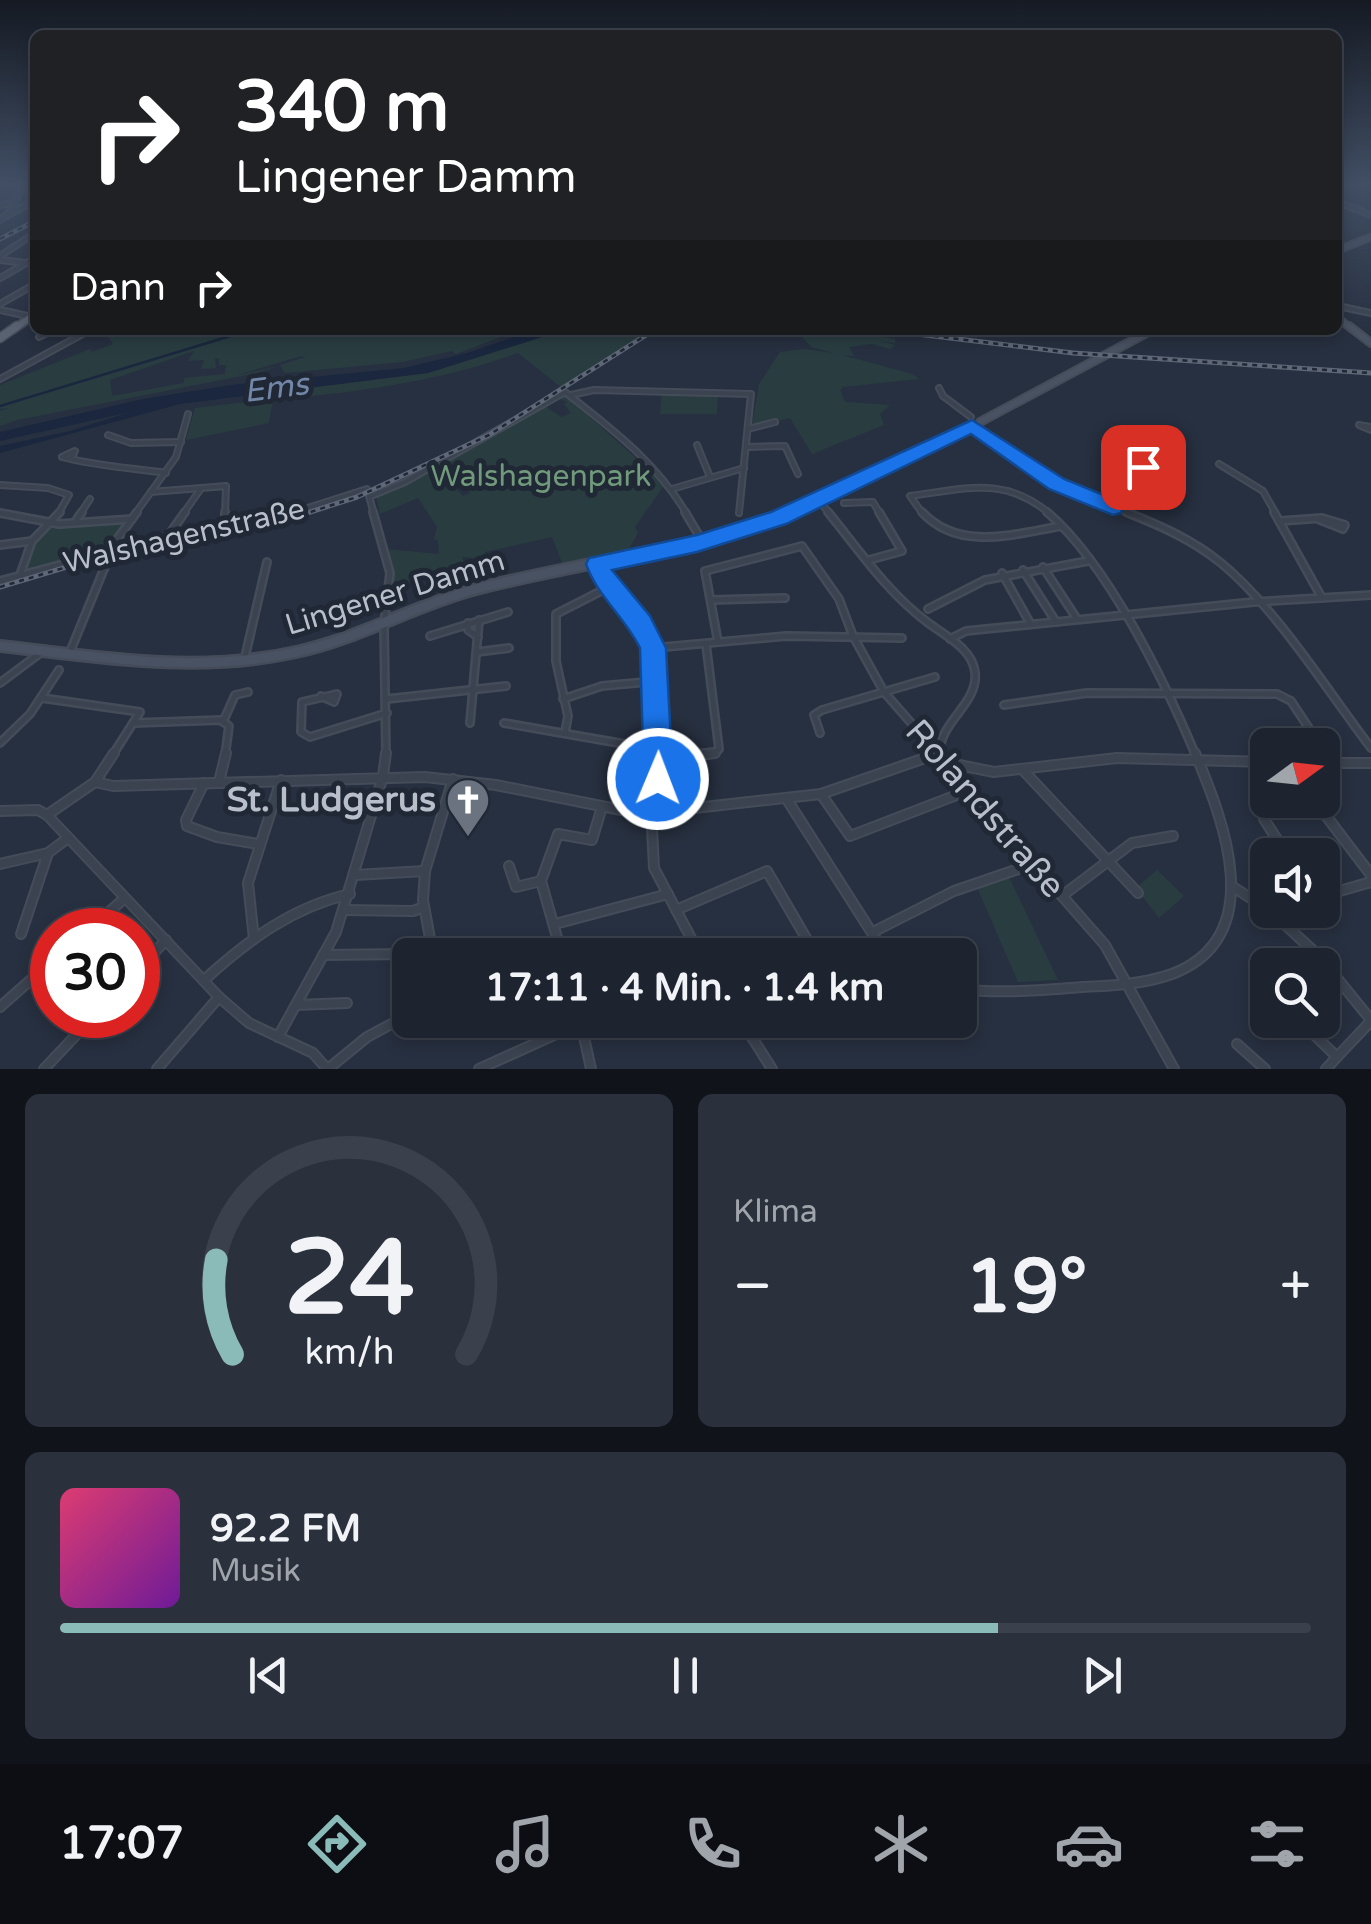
<!DOCTYPE html>
<html lang="de">
<head>
<meta charset="utf-8">
<style>
  body { margin:0; font-family:"Varela Round",sans-serif; background:#2a303c; color:#f1f3f6; height:100vh; display:flex; flex-direction:column; font-size:38px; white-space:nowrap }
  * { box-sizing:border-box; margin:0 }
  p { font-size:32px; color:#a0a4ab }
  .icon { flex:none; width:55px; height:55px; fill:none; stroke:currentColor; stroke-width:2; stroke-linecap:round; stroke-linejoin:round }
  .map { position:relative; height:1069px; overflow:hidden }
  .side { display:flex; flex-direction:column; gap:25px; padding:25px; background:#10141a; flex:1 }
  .side>* { flex:none }
  .guide { position:absolute; left:30px; top:30px; width:1312px; height:305px; border-radius:15px; box-shadow:0 5px 15px #0003,0 0 0 2px #3b414c; background:#202124; color:#fff; overflow:hidden }
  .needle { width:65px; rotate:75deg }
  .tools { position:absolute; left:1250px; top:728px; display:grid; gap:20px }
  .tools a { display:grid; place-items:center; width:90px; height:90px; border-radius:15px; background:#1d2430; box-shadow:0 5px 15px #0003,0 0 0 2px #3b414c; font-size:50px }
  .speed { position:absolute; left:30px; top:908px; display:flex; gap:20px; font-size:50px; font-weight:700; text-align:center }
  .speed>* { display:grid; place-content:center; width:130px; height:130px; border-radius:50%; background:#1d2430; box-shadow:0 5px 15px #0003,0 0 0 2px #3b414c; line-height:1 }
  .speed .limit { border:15px solid #d22; background:#fff; color:#111 }
  .pin { position:absolute; display:grid; place-items:center; width:85px; height:85px; color:#fff; margin:-42px; border-radius:20px; box-shadow:0 5px 15px #0006 }
  .me { position:absolute; width:110px; margin:-55px; rotate:1deg; stroke-linejoin:round; filter:drop-shadow(0 0 8px #0008) }
  .turn { display:flex; align-items:center; gap:35px; height:210px; padding:0 40px; font-size:45px }
  .turn .icon { width:130px; height:130px; stroke-width:2.5 }
  .turn b { display:block; font-size:70px; line-height:85px }
  .then { display:flex; align-items:center; height:95px; padding:0 40px; background:#0003; gap:20px; font-size:38px }
  .big { font-size:75px; font-weight:700; line-height:1.1 }
  .side .card { flex:1; display:flex; flex-direction:column; justify-content:center; gap:15px; min-width:0; padding:0 35px; border-radius:15px; background:#2a303c }
  .side .dial { align-items:center; gap:0 }
  .dial svg { height:260px; overflow:visible; fill:none; stroke:#3b414c; stroke-width:7; stroke-linecap:round; text-anchor:middle }
  .dial text { fill:#f1f3f6; stroke:none }
  .song { display:flex; align-items:center; gap:30px }
  .cover { width:120px; height:120px; border-radius:15px; background:linear-gradient(135deg,hsl(340 70% 55%),hsl(280 70% 35%)) }
  .played { height:10px; border-radius:5px; background:linear-gradient(90deg,#8bbbb9 75%,#3b414c 75%) }
  .keys { display:flex; justify-content:space-around; direction:ltr }
  .heat { display:flex; justify-content:space-between; align-items:center; font-size:55px; direction:ltr }
  .side .tiles { flex:1; display:grid; gap:25px; grid-template-columns:1fr 1fr }
  .card:last-child { grid-column:span 2 }
  .trip { position:absolute; left:392px; top:938px; width:585px; height:100px; border-radius:15px; background:#1d2430; box-shadow:0 5px 15px #0003,0 0 0 2px #3b414c; font-weight:700; line-height:100px; text-align:center }
  .dock { display:flex; height:160px; justify-content:space-around; align-items:center; background:#0c0e13; color:#a0a4ab }
  .dock .icon { width:70px; height:70px }
  .dock .selected { color:#8bbbb9 }
  .dock b { font-size:45px; color:#f1f3f6 }
  .map>svg:first-child { display:block }
  .green { fill:#293d41; fill-rule:evenodd }
  .water { fill:#1a273e }
  .lines { fill:none; stroke-linecap:round; stroke-linejoin:round }
  .stream { stroke:#1a273e; stroke-width:2.5 }
  .street-far2-casing { stroke:#454c59; stroke-width:8 }
  .street-far1-casing { stroke:#454c59; stroke-width:10 }
  .street-casing { stroke:#454c59; stroke-width:12 }
  .secondary-far2-casing { stroke:#454c59; stroke-width:9 }
  .secondary-far1-casing { stroke:#454c59; stroke-width:10 }
  .secondary-casing { stroke:#454c59; stroke-width:14 }
  .primary-far1-casing { stroke:#454c59; stroke-width:10 }
  .primary-casing { stroke:#454c59; stroke-width:11 }
  .street-far2 { stroke:#3b4350; stroke-width:4 }
  .street-far1 { stroke:#3b4350; stroke-width:5 }
  .street { stroke:#3b4350; stroke-width:8 }
  .secondary-far2 { stroke:#495263; stroke-width:5 }
  .secondary-far1 { stroke:#495263; stroke-width:6 }
  .secondary { stroke:#495263; stroke-width:9 }
  .primary-far1 { stroke:#596270; stroke-width:6 }
  .primary { stroke:#596270; stroke-width:8 }
  .rail-casing { stroke:#5d6777; stroke-width:5 }
  .rail { stroke:#202835; stroke-width:2.5; stroke-dasharray:5; stroke-linecap:butt }
  .route { fill:#1a73e8; stroke:#114b97; stroke-width:2.5 }
  .labels { text-anchor:middle; dominant-baseline:central; stroke-width:10; stroke-linejoin:round; paint-order:stroke }
  .park-label { font-size:30px; fill:#709a7b; stroke:#202835 }
  .street-label { font-size:30px; fill:#b8beca; stroke:#202835 }
  .water-label { font-size:32px; font-style:italic; fill:#7287a8; stroke:#202835 }
  .near-poi-label { font-size:35px; font-weight:bold; fill:#b8beca; stroke:#202835; text-anchor:end }
  .near-street-label { font-size:35px; fill:#b8beca; stroke:#202835 }
</style>
</head>
<body>
<div class="map">
<svg width="1371" height="1069" viewBox="0 0 1371 1069">
  <rect width="100%" height="100%" fill="#273040"/>
  <g class="green">
    <path d="M118 330H366L369 337 373 335 368 330 375 335 391 330H519L456 354 452 351 402 362 285 373 280 365 306 357 301 356 234 376 278 366 257 373 17 420 0 426V411L9 408 0 409V385L90 349 92 352 113 344 107 335ZM194 351 188 361 204 360 201 369 216 368 215 359 219 358V365H226L225 374 184 378V383L112 396 110 380Z"/>
    <path d="M564 330H672L646 338 562 388 518 353C438 382 358 392 273 400L269 423 186 440 195 408 264 400 252 395 428 373Z"/>
    <path d="M796 330H842L895 339V343L879 341 895 345 890 349 872 344 849 347 854 356 842 355 912 374 930 386 919 379 843 387 840 390 845 402 890 405 880 414 884 425 812 454 790 418 752 427 759 384 780 352 804 349 834 353 811 347Z"/>
    <path d="M662 393 718 394 717 414H660Z"/>
    <path d="M565 395 665 484 635 527 638 533 627 552 563 565 552 537 485 552 487 559 462 557 464 563 391 591 393 577 386 549 439 554 438 540 434 539 437 527 418 498 380 514 376 496 435 466 463 496 470 493 448 459 543 405 561 417 571 413 564 404 567 402 556 397Z"/>
    <path d="M128 520 103 549 26 569 34 544 52 525Z"/>
    <path d="M1157 870 1184 896 1159 918 1136 888Z"/>
    <path d="M1008 875 1058 980 1018 982 976 885Z"/>
  </g>
  <path class="water" d="M535 330H564L428 373 180 404 0 453V446L70 431 130 412 0 441V432L143 399 231 385 404 368 467 353Z"/>
  <g class="lines">
    <path class="stream" d="M0 406 250 330"/>
    <g class="street-far2-casing">
      <g id="street-far2">
        <path d="M1338 202 1371 215"/>
        <path d="M0 205 15 203"/>
        <path d="M3 218 35 200"/>
        <path d="M0 220 12 210 23 185"/>
        <path d="M0 256 35 233"/>
        <path d="M0 260 35 264"/>
        <path d="M0 278 35 258"/>
        <path d="M0 304 35 284"/>
        <path d="M1338 306 1371 313"/>
        <path d="M0 310 32 317"/>
        <path d="M39 337 54 330"/>
        <path d="M0 379 90 330"/>
        <path d="M939 388 943 396 971 417"/>
        <path d="M571 395 594 390 751 394 739 513"/>
        <path d="M975 427 1057 484 1132 514"/>
        <path d="M1371 427 1359 425 1371 430"/>
        <path d="M748 429 775 422"/>
        <path d="M108 435 131 443 181 442"/>
        <path d="M697 445 710 477"/>
        <path d="M746 447 785 446 798 474"/>
        <path d="M71 459 75 451 62 457C96 466 131 468 166 473"/>
        <path d="M1219 464 1263 491 1276 514"/>
        <path d="M0 485 48 488 69 495 58 514"/>
        <path d="M672 489 744 468"/>
        <path d="M151 492 226 486 225 514"/>
        <path d="M371 496 405 482 565 392C613 430 655 461 687 514"/>
        <path d="M819 501 830 514"/>
        <path d="M844 503 873 502 880 514"/>
        <path d="M1113 507 1120 487 1143 467"/>
        <path d="M0 513 6 514"/>
        <path d="M80 514 90 499"/>
        <path d="M135 514 176 457 188 414"/>
        <path d="M183 514 200 490"/>
        <path d="M289 514 367 489 374 514"/>
        <path d="M923 514 910 496C965 489 1004 475 1050 514"/>
      </g>
    </g>
    <g class="street-far1-casing">
      <g id="street-far1">
        <path d="M373 512 390 573 384 625 386 756"/>
        <path d="M685 512 701 539"/>
        <path d="M828 512C859 550 887 592 927 622 944 635 972 648 975 672 979 705 937 722 940 756"/>
        <path d="M922 512C959 552 1014 534 1061 526"/>
        <path d="M1047 512C1108 564 1165 682 1196 756"/>
        <path d="M1126 512C1159 525 1193 540 1221 563 1276 608 1327 690 1371 748"/>
        <path d="M1274 512 1322 598"/>
        <path d="M0 513 59 524 132 519"/>
        <path d="M77 519 82 512"/>
        <path d="M1280 521 1322 518 1345 525 1343 529 1318 519"/>
        <path d="M225 526V512"/>
        <path d="M168 536 185 512"/>
        <path d="M0 545 32 541"/>
        <path d="M869 560 902 551 879 512"/>
        <path d="M597 564C607 590 629 603 642 626 663 662 657 715 659 756"/>
        <path d="M1043 567 1077 619"/>
        <path d="M1023 570 1056 622"/>
        <path d="M1002 573 1030 623"/>
        <path d="M20 575 32 541 60 512"/>
        <path d="M0 581 168 536 296 512"/>
        <path d="M711 600 785 598"/>
        <path d="M928 609 985 580 1088 561"/>
        <path d="M468 623V630L478 637"/>
        <path d="M430 636 508 612"/>
        <path d="M950 639 966 631 1254 602 1371 595"/>
        <path d="M718 642 705 571 802 546 839 599 853 636 884 692 940 756"/>
        <path d="M653 648 786 636 902 638"/>
        <path d="M70 652 115 542 137 512"/>
        <path d="M477 652 509 648"/>
        <path d="M245 657 267 562"/>
        <path d="M0 683 43 651"/>
        <path d="M321 696 334 702 337 694 302 702 301 732 310 737 387 713"/>
        <path d="M42 698 140 712 133 723 221 720 229 726 225 756"/>
        <path d="M387 699 506 686"/>
        <path d="M563 699 602 686 657 681"/>
        <path d="M1004 705 1087 693 1277 694 1291 701 1320 745"/>
        <path d="M223 722 235 695 248 692"/>
        <path d="M470 723 479 620"/>
        <path d="M504 723 659 750"/>
        <path d="M565 733 568 716 556 661V614L609 587"/>
        <path d="M820 733 814 715 822 710 935 677"/>
        <path d="M0 743 30 714 59 670"/>
        <path d="M1322 749 1326 756"/>
        <path d="M112 756 133 723"/>
        <path d="M695 756 714 754 719 749 706 644"/>
      </g>
    </g>
    <g class="street-casing">
      <g id="street">
        <path d="M659 753 652 828 654 868 700 955"/>
        <path d="M937 753 1105 945 1174 1069"/>
        <path d="M940 753V757"/>
        <path d="M1325 753 1331 763"/>
        <path d="M659 759 715 753"/>
        <path d="M1322 763H1371"/>
        <path d="M1022 769 1138 893"/>
        <path d="M95 782 113 786 425 777 496 785 641 814 821 794 925 758 994 772 1117 758 1268 762"/>
        <path d="M219 782 226 753"/>
        <path d="M204 783 186 820 187 826 217 837 258 844"/>
        <path d="M821 794 850 836 967 791"/>
        <path d="M786 798 886 955"/>
        <path d="M1314 800 1371 875"/>
        <path d="M0 811 38 810 47 815 219 997 249 1023 313 1053 327 1069"/>
        <path d="M47 815 95 782 114 753"/>
        <path d="M1264 819 1287 855"/>
        <path d="M0 864 48 853 68 838"/>
        <path d="M509 866 516 887 541 881"/>
        <path d="M355 875 425 871"/>
        <path d="M1233 887 1268 909"/>
        <path d="M1062 896 1132 843 1173 836"/>
        <path d="M1322 896 1371 882"/>
        <path d="M344 910 413 911 424 907"/>
        <path d="M676 910 767 871 816 955"/>
        <path d="M1269 910 1319 956 1371 1020"/>
        <path d="M1284 920 1299 910"/>
        <path d="M555 924 668 894"/>
        <path d="M88 930 125 898"/>
        <path d="M873 932 954 891 1033 864"/>
        <path d="M21 934 48 853"/>
        <path d="M254 939 248 883 281 780"/>
        <path d="M323 955 407 954 431 941"/>
        <path d="M433 955 423 900 425 871 453 779"/>
        <path d="M562 955 541 881 558 834 592 840 602 807"/>
        <path d="M138 970 166 940"/>
        <path d="M204 980C247 941 292 907 350 894"/>
        <path d="M960 989C1000 994 1041 990 1082 987 1111 986 1144 984 1172 974 1269 937 1224 821 1195 753"/>
        <path d="M296 1005 347 1003"/>
        <path d="M0 1007 52 961"/>
        <path d="M741 1020 772 1069"/>
        <path d="M1299 1020 1337 1057 1371 1021"/>
        <path d="M581 1023 591 1069"/>
        <path d="M278 1037 336 932 383 776 386 753"/>
        <path d="M1237 1044 1265 1069"/>
        <path d="M44 1069 95 1015"/>
        <path d="M157 1069 219 997"/>
        <path d="M328 1069 367 1037 410 1014"/>
        <path d="M479 1069 587 1020"/>
        <path d="M1326 1069 1337 1057"/>
      </g>
    </g>
    <g class="secondary-far2-casing">
      <g id="secondary-far2">
        <path d="M1338 250 1371 237"/>
        <path d="M1338 318 1352 329"/>
      </g>
    </g>
    <g class="secondary-far1-casing">
      <g id="secondary-far1">
        <path d="M1349 326 1371 343"/>
        <path d="M980 422 1152 330"/>
        <path d="M788 514 972 426"/>
      </g>
    </g>
    <g class="secondary-casing">
      <path id="secondary" d="M0 646C98 657 198 674 296 652 358 639 415 605 476 589 582 562 692 550 794 512"/>
    </g>
    <g class="primary-far1-casing">
      <path id="primary-far1" d="M14 329 35 314"/>
    </g>
    <g class="primary-casing">
      <path id="primary" d="M0 338 17 326"/>
    </g>
    <use href="#street-far2" class="street-far2"/>
    <use href="#street-far1" class="street-far1"/>
    <use href="#street" class="street"/>
    <use href="#secondary-far2" class="secondary-far2"/>
    <use href="#secondary-far1" class="secondary-far1"/>
    <use href="#secondary" class="secondary"/>
    <use href="#primary-far1" class="primary-far1"/>
    <use href="#primary" class="primary"/>
    <g class="rail-casing">
      <g id="rail">
        <path d="M0 239 35 221"/>
        <path d="M884 330 1073 353 1371 373"/>
        <path d="M0 587 110 554 295 517 357 497 489 435 654 330"/>
      </g>
    </g>
    <use href="#rail" class="rail"/>
  </g>
  <linearGradient id="sky" x2="0" y2="1"><stop stop-color="#151a23"/><stop offset="0.55" stop-color="#414e64"/><stop offset="1" stop-color="#414e64" stop-opacity="0"/></linearGradient>
  <rect width="1371" height="335" fill="url(#sky)"/>
  <path class="route" d="M972 420 1064 479 1106 496C1112 478 1131 458 1150 462L1153 467 1130 490 1121 513 1113 515 1049 489 971 434 786 524 697 552 612 570 650 616 666 648 673 779 669 789 658 793 648 789 644 779 640 648C625 617 597 596 586 564L589 558 697 535 771 512Z"/>
  <defs>
    <g id="church-pin" transform="scale(2.25)"><path d="M0 17L-7.5 6A9.5 9.5 0 1 1 7.5 6Z" fill="#6b7280" stroke="#202835"/><path d="M-1.2-6h2.4v3.5h3.3v2.4h-3.3V6h-2.4V-.1h-3.3v-2.4h3.3Z" fill="#fff"/></g>
  </defs>
  <g fill-rule="evenodd">
    <use href="#church-pin" x="468" y="800"/>
  </g>
  <g class="labels">
    <g class="park-label">
      <text x="541" y="476">Walshagenpark</text>
    </g>
    <g class="street-label">
      <text transform="translate(184 536) rotate(-13)">Walshagenstraße</text>
      <text transform="translate(395 593) rotate(-17)">Lingener Damm</text>
    </g>
    <g class="water-label">
      <text transform="translate(276 388) rotate(-7)">Ems</text>
    </g>
    <g class="near-poi-label">
      <text x="436" y="800">St. Ludgerus</text>
    </g>
    <g class="near-street-label">
      <text transform="translate(985 809) rotate(49)">Rolandstraße</text>
    </g>
  </g>
</svg>
<div class="tools">
<a><svg class="needle" viewBox="-14 -14 28 28"><path d="M0-13l5 13h-10z" fill="#e53935"/><path d="M0 13l5-13h-10z" fill="#a0a4ab"/></svg></a>
<a><svg class="icon" aria-label="sound" viewBox="0 0 24 24"><path d="M4 9h4l5-4v14l-5-4H4zM17 9q2 3 0 6"/></svg></a>
<a><svg class="icon" aria-label="search" viewBox="0 0 24 24"><circle cx="10" cy="10" r="6"/><path d="M15 15l6 6"/></svg></a>
</div>
<div class="speed"><div class="limit">30</div></div>
<div class="pin" style="left:1143px;top:467px;background:#d93025"><svg class="icon" aria-label="arrive" viewBox="0 0 24 24"><path d="M6 21V4h12l-3 4 3 4H6"/></svg></div>
<svg class="me" style="left:658px;top:779px" viewBox="-20 -20 40 40"><circle r="17" fill="#1a73e8" stroke="#fff" stroke-width="3"/><path d="M0-11L8 9 0 5-8 9z" fill="#fff"/></svg>
<div class="trip">17:11 · 4 Min. · 1.4 km</div>
<div class="guide">
<div class="turn"><svg class="icon" aria-label="right" viewBox="0 0 24 24"><path d="M7 20v-9h11M14 6l5 5-5 5"/></svg><div><b>340 m</b>Lingener Damm</div></div>
<div class="then">Dann<svg class="icon" aria-label="right" viewBox="0 0 24 24"><path d="M7 20v-9h11M14 6l5 5-5 5"/></svg></div>
</div>
</div>
<section class="side">
<div class="tiles">
<div class="card dial"><svg viewBox="0 0 100 80">
<path d="M14 69A42 42 0 1 1 86 69"/>
<path d="M14 69A42 42 0 0 1 9 40" stroke="#8bbbb9"/>
<text x="50" y="56" font-size="32" font-weight="700">24</text>
<text x="50" y="72" font-size="11">km/h</text>
</svg></div>
<div class="card"><p>Klima</p>
<div class="heat"><a>−</a><b class="big">19°</b><a>+</a></div>
</div>
<div class="card">
<div class="song"><i class="cover"></i><div><b>92.2 FM</b><p>Musik</p></div></div>
<div class="played"></div>
<div class="keys"><svg class="icon" aria-label="previous" viewBox="0 0 24 24"><path d="M18 5L8 12l10 7zM5 5v14"/></svg><svg class="icon" aria-label="pause" viewBox="0 0 24 24"><path d="M8 5v14M16 5v14"/></svg><svg class="icon" aria-label="next" viewBox="0 0 24 24"><path d="M6 5l10 7-10 7zM19 5v14"/></svg></div>
</div>
</div>
</section>
<nav class="dock">
<b>17:07</b>
<svg class="icon selected" aria-label="directions" viewBox="0 0 24 24"><path d="M12 3l9 9-9 9-9-9zM9 14v-3h6M13 9l2 2-2 2"/></svg>
<svg class="icon" aria-label="music" viewBox="0 0 24 24"><path d="M9 18V5l10-2v13"/><circle cx="6" cy="18" r="3"/><circle cx="16" cy="16" r="3"/></svg>
<svg class="icon" aria-label="phone" viewBox="0 0 24 24"><path d="M5 4h4l2 5-3 2q2 4 5 5l2-3 5 2v4C11 20 4 13 5 4z"/></svg>
<svg class="icon" aria-label="climate" viewBox="0 0 24 24"><path d="M12 3v18M4 7l16 10M4 17L20 7"/></svg>
<svg class="icon" aria-label="car" viewBox="0 0 24 24"><path d="M5 17H2v-5l4-1 3-4h7l3 4 3 1v5h-3M9 17h6M6 11h13"/><circle cx="7" cy="17" r="2"/><circle cx="17" cy="17" r="2"/></svg>
<svg class="icon" aria-label="filters" viewBox="0 0 24 24"><path d="M4 7h16M4 17h16"/><circle cx="9" cy="7" r="2"/><circle cx="15" cy="17" r="2"/></svg>
</nav>
</body>
</html>
